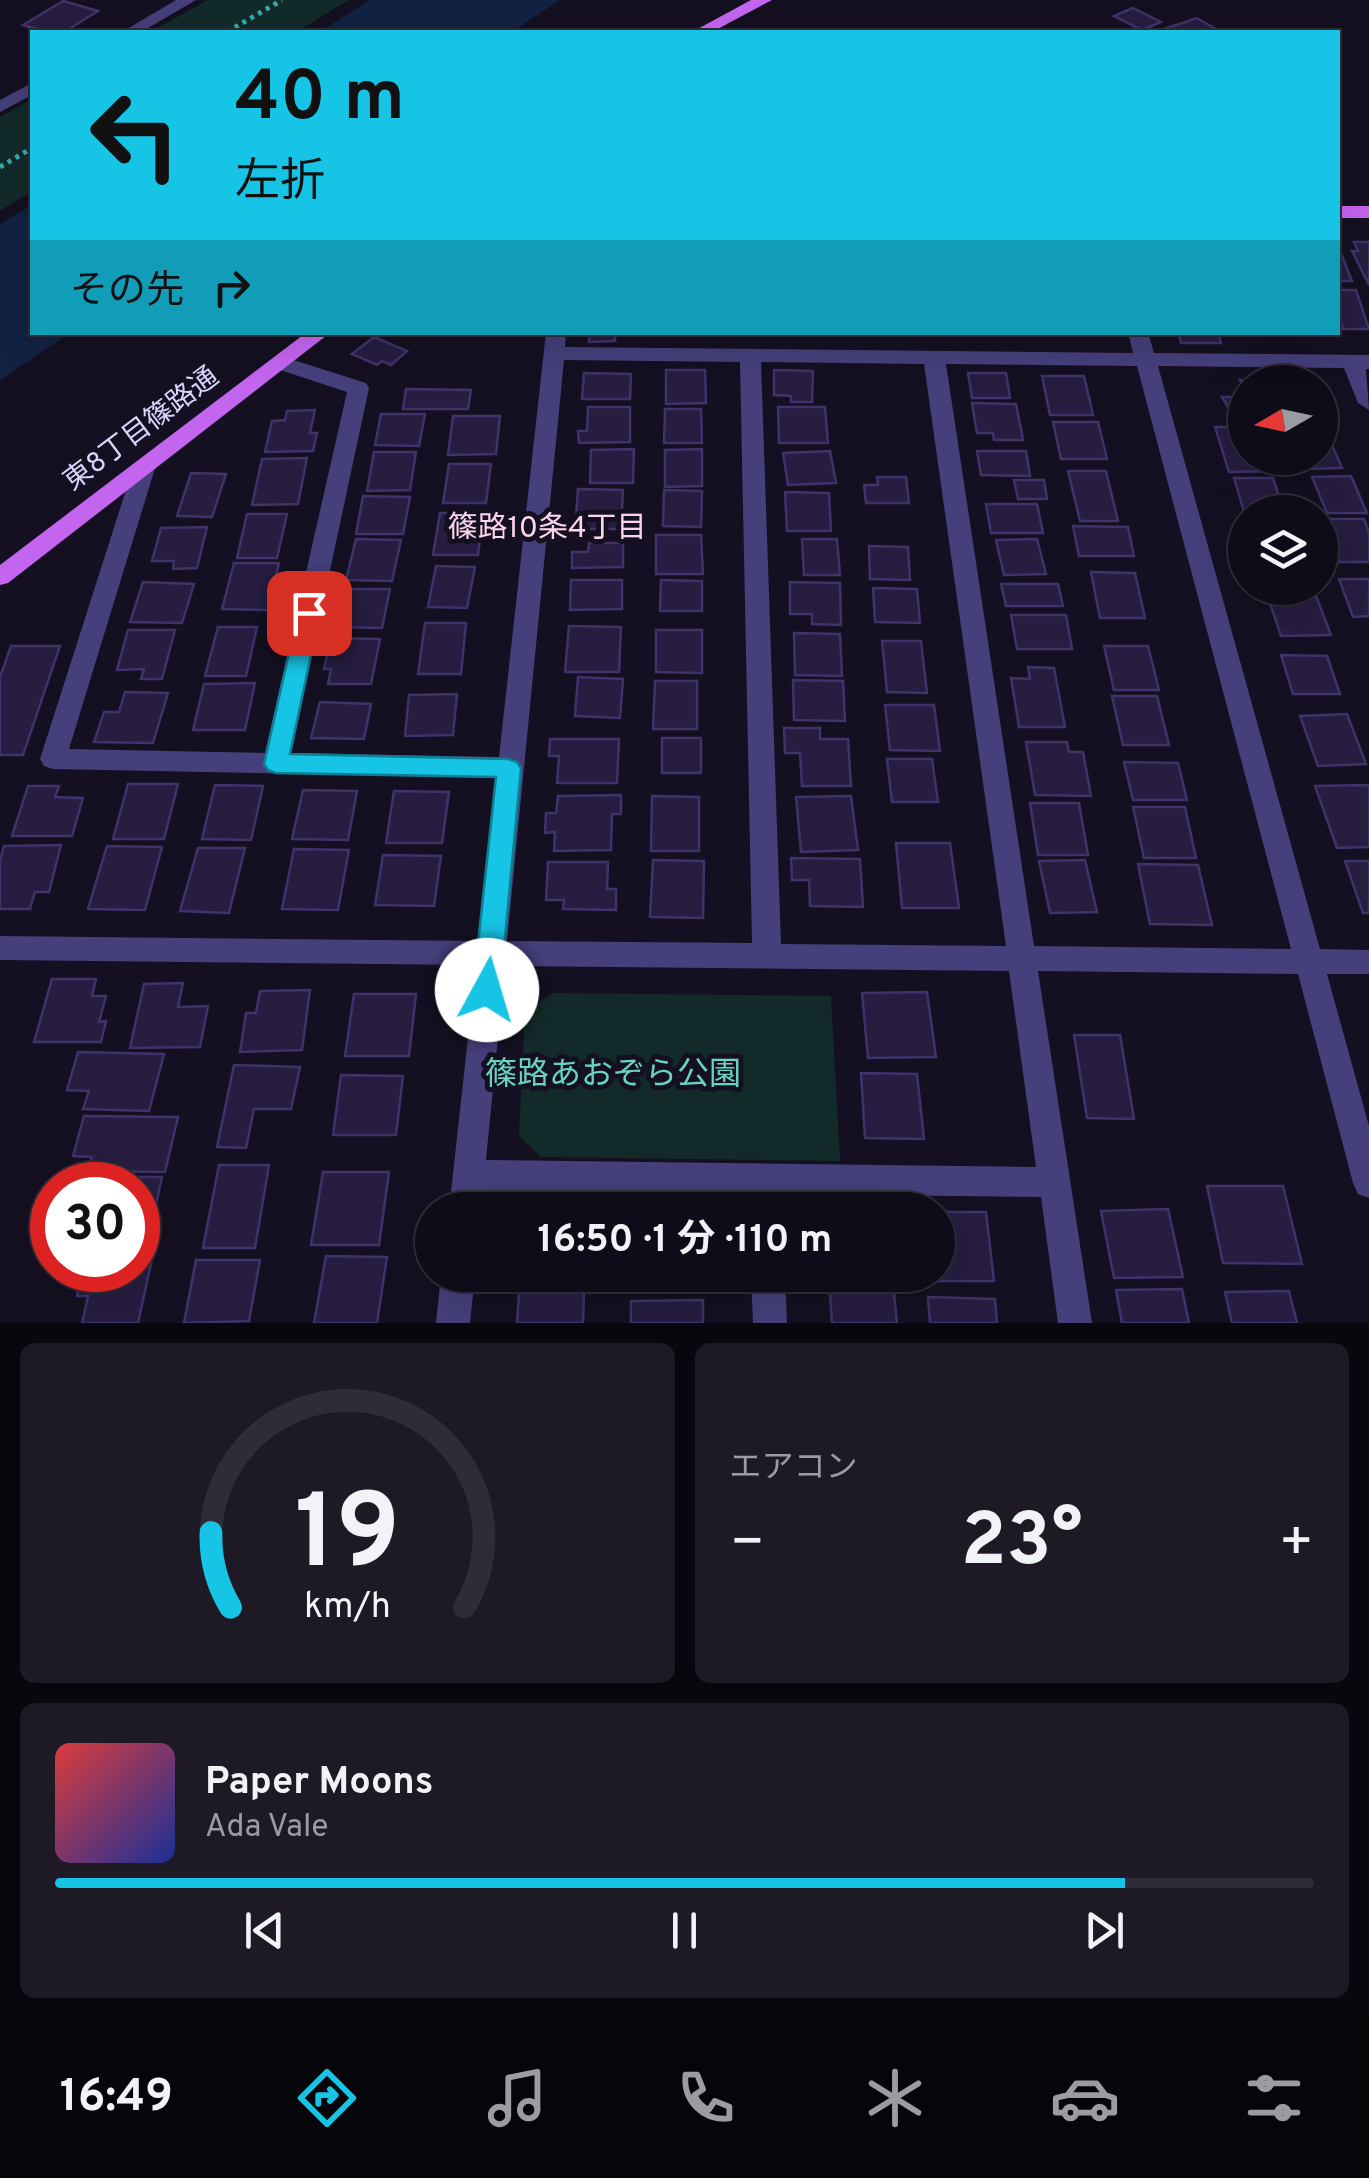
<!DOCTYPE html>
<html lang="ja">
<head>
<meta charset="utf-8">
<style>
  body { margin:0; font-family:Overpass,"Noto Sans JP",sans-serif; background:#1d1a26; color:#f1f3f6; height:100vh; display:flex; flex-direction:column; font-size:38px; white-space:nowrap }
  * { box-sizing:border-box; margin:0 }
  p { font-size:32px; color:#9b9ba2 }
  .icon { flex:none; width:55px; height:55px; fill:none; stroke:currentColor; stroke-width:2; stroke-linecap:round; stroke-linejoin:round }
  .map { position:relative; height:1323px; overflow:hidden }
  .details { display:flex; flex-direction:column; gap:20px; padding:20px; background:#08070e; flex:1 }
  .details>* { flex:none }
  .top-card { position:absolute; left:30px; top:30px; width:1310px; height:305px; border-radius:0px; box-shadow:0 10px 40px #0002,0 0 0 2px #2f2c38; background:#16c4e5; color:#111; overflow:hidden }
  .needle { width:65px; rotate:261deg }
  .controls { position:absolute; left:1228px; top:365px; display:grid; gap:20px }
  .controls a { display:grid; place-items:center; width:110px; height:110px; border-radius:50%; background:#0f0c19; box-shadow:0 10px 40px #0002,0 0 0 2px #2f2c38; font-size:50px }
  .speed { position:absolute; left:30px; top:1162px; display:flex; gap:20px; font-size:50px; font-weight:700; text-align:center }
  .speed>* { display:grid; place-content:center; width:130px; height:130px; border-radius:50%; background:#0f0c19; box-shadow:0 10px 40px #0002,0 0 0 2px #2f2c38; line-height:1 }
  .speed .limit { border:15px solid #d22; background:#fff; color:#111 }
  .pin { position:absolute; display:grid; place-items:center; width:85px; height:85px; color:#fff; margin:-42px; border-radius:20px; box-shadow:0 5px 15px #0006 }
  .me { position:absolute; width:110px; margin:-55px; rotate:6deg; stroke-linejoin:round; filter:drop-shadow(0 0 8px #0008) }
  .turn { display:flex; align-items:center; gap:35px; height:210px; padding:0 40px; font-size:45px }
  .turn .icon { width:130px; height:130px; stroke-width:2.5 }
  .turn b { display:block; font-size:70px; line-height:85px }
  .then { display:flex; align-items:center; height:95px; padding:0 40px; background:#0003; gap:20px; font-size:38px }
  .big { font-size:75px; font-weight:700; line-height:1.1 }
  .details .widget { flex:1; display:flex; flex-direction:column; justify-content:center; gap:15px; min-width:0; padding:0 35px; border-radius:15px; background:#1d1a26 }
  .details .dial { align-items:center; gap:0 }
  .dial svg { height:260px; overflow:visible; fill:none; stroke:#2f2c38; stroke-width:7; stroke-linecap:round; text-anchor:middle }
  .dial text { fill:#f1f3f6; stroke:none }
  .song { display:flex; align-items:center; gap:30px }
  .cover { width:120px; height:120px; border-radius:15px; background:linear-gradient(135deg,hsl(0 70% 55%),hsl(230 70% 35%)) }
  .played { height:10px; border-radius:5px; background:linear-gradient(90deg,#16c4e5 85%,#2f2c38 85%) }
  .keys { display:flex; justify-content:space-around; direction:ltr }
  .heat { display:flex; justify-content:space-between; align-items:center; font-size:55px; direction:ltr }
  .details .tiles { flex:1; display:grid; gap:20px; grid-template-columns:1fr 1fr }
  .widget:last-child { grid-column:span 2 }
  .trip { position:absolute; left:415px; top:1192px; width:540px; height:100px; border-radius:50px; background:#0f0c19; box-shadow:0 10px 40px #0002,0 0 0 2px #2f2c38; font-weight:700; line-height:100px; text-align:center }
  .dock { display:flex; height:160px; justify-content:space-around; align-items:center; background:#06050a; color:#9b9ba2 }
  .dock .icon { width:70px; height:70px }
  .dock .active { color:#16c4e5 }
  .dock b { font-size:45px; color:#f1f3f6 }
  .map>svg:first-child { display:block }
  .green { fill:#132a2a }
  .water { fill:#122242 }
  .building { fill:#261d40; stroke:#40326a; stroke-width:2.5 }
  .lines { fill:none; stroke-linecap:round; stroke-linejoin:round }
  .path { stroke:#3aa9a9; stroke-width:5; stroke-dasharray:4 5; stroke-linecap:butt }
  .minor { fill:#453f7b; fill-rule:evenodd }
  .major { fill:#c465f0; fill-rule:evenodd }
  .route { fill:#16c4e5; stroke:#0e7f95; stroke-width:2.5 }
  .labels { text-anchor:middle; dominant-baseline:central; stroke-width:10; stroke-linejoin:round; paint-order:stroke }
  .street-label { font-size:28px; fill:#dad4fb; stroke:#141021 }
  .neighbourhood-label { font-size:30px; fill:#fbd5eb; stroke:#141021 }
  .near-park-label { font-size:32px; fill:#67d4bf; stroke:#141021 }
</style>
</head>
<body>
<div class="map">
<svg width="1369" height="1323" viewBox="0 0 1369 1323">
  <rect width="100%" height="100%" fill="#141021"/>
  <g class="green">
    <path d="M208 0H349L296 32H150Z"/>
    <path d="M32 99V191L0 211V117Z"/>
    <path d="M553 993 831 996 840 1161 541 1157 519 1136 525 1011Z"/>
  </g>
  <g class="water">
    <path d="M370 0H560L512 32H319Z"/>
    <path d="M32 205V332L70 333 0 380V224Z"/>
  </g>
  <g class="building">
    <path d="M63 1 98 11 64 32H47L23 25Z"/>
    <path d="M1133 8 1161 22 1142 30 1114 16Z"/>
    <path d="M1197 18 1221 32H1174L1167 28Z"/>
    <path d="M1354 242H1369V285L1352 251H1358Z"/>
    <path d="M1338 246 1352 281H1338Z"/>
    <path d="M1338 290H1356L1369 329H1343L1338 315Z"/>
    <path d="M589 332H629V334H615V341L589 342Z"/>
    <path d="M1178 332H1218L1221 343H1181Z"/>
    <path d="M374 337 407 351 391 365 382 361 377 365 352 354Z"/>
    <path d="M666 370H705L706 403 666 404Z"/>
    <path d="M774 370 813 371 812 402H791V396L774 395Z"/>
    <path d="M584 373 631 374 630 399H582Z"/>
    <path d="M968 373H1006L1010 398H972Z"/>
    <path d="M1267 375H1310L1313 382H1270Z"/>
    <path d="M1042 376H1084L1093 415H1050Z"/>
    <path d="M1240 380 1259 382H1245V416L1234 417 1222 397H1236L1235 393 1245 392Z"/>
    <path d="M406 389 471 390 468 409H403Z"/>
    <path d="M972 403 1016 404 1023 440H994L993 433H977Z"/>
    <path d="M588 407H630V442L579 443 578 431H587Z"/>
    <path d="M778 407H825L828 443H779Z"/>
    <path d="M665 409H701L702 443H664Z"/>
    <path d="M315 410 310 433H317L313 451 265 452 272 421 285 420 287 411Z"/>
    <path d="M381 414H425L419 446 375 445Z"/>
    <path d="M453 416H500L496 454 448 455Z"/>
    <path d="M1053 422H1098L1107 459H1061Z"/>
    <path d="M1215 427H1245V458H1268L1273 471 1229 472Z"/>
    <path d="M1320 429H1325L1342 468 1301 469 1296 458H1320Z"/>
    <path d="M634 449 633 483H590L591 450Z"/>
    <path d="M702 449V486L665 487V450Z"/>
    <path d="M830 451 836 483 788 485 783 453Z"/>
    <path d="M977 451H1026L1030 476 981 475Z"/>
    <path d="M374 452H416L410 490 367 491Z"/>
    <path d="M307 458 298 504 252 505 262 459Z"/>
    <path d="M449 464H491L486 503H443Z"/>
    <path d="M1068 471H1106L1118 521H1080Z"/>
    <path d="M191 473 226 474 212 517 177 516Z"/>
    <path d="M1351 476 1367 513H1327L1312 477Z"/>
    <path d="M877 477H906L909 503H866L864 485H878Z"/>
    <path d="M1234 478H1273L1284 512 1245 515Z"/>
    <path d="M1014 480H1044L1047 499H1018Z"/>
    <path d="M578 489 623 490 621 529H575Z"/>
    <path d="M664 490 702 491 701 527 663 526Z"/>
    <path d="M785 492 829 493 831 531H787Z"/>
    <path d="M363 496 410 497 403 534H356Z"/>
    <path d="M986 504H1037L1043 533H991Z"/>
    <path d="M440 513 483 514 478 555H433Z"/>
    <path d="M247 514H287L277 558H237Z"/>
    <path d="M1323 519H1364L1369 532V562H1339Z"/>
    <path d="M1073 526 1128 527 1134 556H1079Z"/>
    <path d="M207 527 197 568 173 569 174 561H152L161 528Z"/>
    <path d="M656 535H701L703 574H656Z"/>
    <path d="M356 539 401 540 392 581 346 580Z"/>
    <path d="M802 539H837L840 575H804Z"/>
    <path d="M1037 539 1046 574 1004 575 996 540Z"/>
    <path d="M589 543H623V567L572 568V552H588Z"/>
    <path d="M869 546 908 547 910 580 870 579Z"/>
    <path d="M234 563H279L268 610 222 609Z"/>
    <path d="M436 566 475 567 467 608 428 607Z"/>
    <path d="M1091 572 1135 573 1145 618H1100Z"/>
    <path d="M1339 579H1369V616L1353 617Z"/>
    <path d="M571 580H622V609L570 610Z"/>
    <path d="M661 580 702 581V611H660Z"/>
    <path d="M143 582 194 584 182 623 130 622Z"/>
    <path d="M790 582 840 583 841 625 812 624V614H790Z"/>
    <path d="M1001 584H1058L1063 606H1006Z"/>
    <path d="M873 588 917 589 920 623 875 622Z"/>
    <path d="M1265 588H1313L1331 635 1281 636Z"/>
    <path d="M345 589H390L382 628 337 627Z"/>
    <path d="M1011 615H1066L1072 649H1017Z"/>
    <path d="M425 623H466L461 674H418Z"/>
    <path d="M569 626 621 627 619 672H565Z"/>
    <path d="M218 627H257L246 676H205Z"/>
    <path d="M128 630H175L162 679H141L144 669 117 670Z"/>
    <path d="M656 630H702V673L656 672Z"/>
    <path d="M794 633 840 634 842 676 795 675Z"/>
    <path d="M331 638 380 639 371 684H328L331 669H324Z"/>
    <path d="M882 641H921L927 693 887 692Z"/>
    <path d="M11 646H60L23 755H0V677Z"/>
    <path d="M1104 646H1148L1159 690H1114Z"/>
    <path d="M1281 655 1327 656 1340 694H1293Z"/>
    <path d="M1028 667 1054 668 1065 727H1019L1011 678 1030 679Z"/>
    <path d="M578 677 623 679 620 718 575 716Z"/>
    <path d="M793 680 843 681 845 721 794 720Z"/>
    <path d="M655 681H697V729H653Z"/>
    <path d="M255 683 245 730H193L204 684Z"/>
    <path d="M125 692 168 693 153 743 94 742 104 712H119Z"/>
    <path d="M457 694 453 735 405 736 409 695Z"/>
    <path d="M1112 696H1157L1169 745H1123Z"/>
    <path d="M320 702 371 704 364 739 311 738Z"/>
    <path d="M885 705H934L940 751 890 750Z"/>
    <path d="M1347 714 1366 764 1318 766 1300 716Z"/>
    <path d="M784 728H820V739H848L851 786H802L800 753H785Z"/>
    <rect x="662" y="738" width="39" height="35"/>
    <path d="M550 739H619L617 783H557L559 756H549Z"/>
    <path d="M1026 742H1067L1069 752H1083L1091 796 1035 795Z"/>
    <path d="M887 759H932L938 802H892Z"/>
    <path d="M1124 762 1178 763 1187 800H1133Z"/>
    <path d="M128 784H178L164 839H113Z"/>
    <path d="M215 785 263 786 251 840 202 839Z"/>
    <path d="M1369 785V847L1337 848 1315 786Z"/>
    <path d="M28 786H59L55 797 83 798 72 836H12Z"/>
    <path d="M303 790 357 791 348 840 292 839Z"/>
    <path d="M394 791 449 792 442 843H386Z"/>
    <path d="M621 795V814H612L611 850 554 851 555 832 545 833 546 813H556L558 796Z"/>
    <path d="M652 796 699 797V851H651Z"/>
    <path d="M851 796 858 850 801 852 796 797Z"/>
    <path d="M1030 803H1079L1088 855H1038Z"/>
    <path d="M1133 807H1185L1196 858H1144Z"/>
    <path d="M896 843H950L959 908H902Z"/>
    <path d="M61 845 49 892H35L30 909H0V860L4 846Z"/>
    <path d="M107 846 162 847 145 910 88 909Z"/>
    <path d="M198 848H245L229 913 180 911Z"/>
    <path d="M294 849 349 850 338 910 282 909Z"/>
    <path d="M383 855 441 856 434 906 375 905Z"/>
    <path d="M791 858 860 859 863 907 810 906 809 880H792Z"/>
    <path d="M653 860 704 861 703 918 650 917Z"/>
    <path d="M1085 860 1097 912 1050 913 1039 861Z"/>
    <path d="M1345 861H1369V913H1363Z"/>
    <path d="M548 862H608L607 889H616V910L563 909 564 900H546Z"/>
    <path d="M1138 864 1198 865 1212 925 1150 924Z"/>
    <path d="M52 979H96L92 996H106L99 1022 106 1021 101 1042H34Z"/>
    <path d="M183 983 178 1007 208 1006 200 1047 130 1048 144 984Z"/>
    <path d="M310 990 302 1050 240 1052 246 1013H256L260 991Z"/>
    <path d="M927 992 936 1057 868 1058 862 993Z"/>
    <path d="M354 994H416L409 1056H345Z"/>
    <path d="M1074 1035H1120L1134 1119 1087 1118Z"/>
    <path d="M78 1052 164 1054 149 1111 83 1109 89 1091 67 1090Z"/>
    <path d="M234 1065 300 1067 291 1109H254L246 1148 217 1147Z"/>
    <path d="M861 1073 917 1074 924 1139 865 1138Z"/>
    <path d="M341 1075 403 1076 396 1135H333Z"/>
    <path d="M84 1116 178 1117 165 1172 88 1171 92 1157 73 1156Z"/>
    <path d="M219 1165H269L255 1248H203Z"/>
    <path d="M323 1172H389L379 1245H311Z"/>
    <path d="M84 1177H162L148 1241H138V1185H82Z"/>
    <path d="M1207 1186H1283L1302 1264 1223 1263Z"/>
    <path d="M1168 1209 1183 1277 1114 1278 1101 1211Z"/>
    <path d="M938 1212H986L994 1281H935Z"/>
    <path d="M138 1250H154L138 1323H82L88 1296H77L83 1270H138Z"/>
    <path d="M326 1256 387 1257 377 1323H314Z"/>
    <path d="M196 1260H260L249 1321 184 1323Z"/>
    <path d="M516 1275H583V1282L516 1280Z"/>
    <path d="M641 1275H696V1288H640Z"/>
    <path d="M828 1275H886L887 1284 829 1283Z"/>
    <path d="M1182 1289 1189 1323H1122L1116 1290Z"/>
    <path d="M1289 1291 1297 1323H1232L1225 1292Z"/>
    <path d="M519 1293H584L583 1323H517Z"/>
    <path d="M830 1293H894L897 1323H832Z"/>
    <path d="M928 1297 995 1299 997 1323H930Z"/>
    <path d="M703 1300V1323H631V1301Z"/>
  </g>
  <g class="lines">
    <g class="path">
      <path d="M227 32 282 0"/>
      <path d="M0 167 32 148"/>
    </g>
    <g class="minor">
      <path d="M176 0H196L141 32H122Z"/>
      <path d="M32 83V95L0 112V100Z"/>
      <path d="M546 332H566L565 347 1133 353 1128 332H1148L1154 353 1369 355V369H1366L1369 410 1358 403 1344 368 1158 366 1320 949 1369 950V974H1327L1369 1126V1198L1358 1194 1353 1183 1298 974 1038 971 1092 1323H1058L1041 1197 783 1194V1210H751L750 1193 483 1190 481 1210H449L476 965 0 960V936L479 941 496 778 53 769 44 766 40 759 134 465 145 458 156 465 69 749 265 753 347 392 274 368 270 363 281 356 366 383 369 388 291 753 499 757ZM564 360 740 362 752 943 507 941ZM761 362 924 364 1006 946 781 944ZM946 364 1137 366 1291 949 1034 946ZM505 966 1009 971 1036 1167 486 1160Z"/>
      <path d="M441 1275H475L470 1323H436Z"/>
      <path d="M751 1275H785L787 1323H753Z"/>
    </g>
    <g class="major">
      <path d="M751 0H772L712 32H692Z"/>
      <rect x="1338" y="206" width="31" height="12"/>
      <path d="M307 332H331L8 583 0 585V565Z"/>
    </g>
  </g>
  <path class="route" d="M309 605 320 613 290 754 508 759 517 762 521 768 500 990 496 998 487 1002 477 998 473 990 496 777 276 773 268 770 264 764 298 613Z"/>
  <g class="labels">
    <g class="street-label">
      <text transform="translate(142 430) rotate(-37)">東8丁目篠路通</text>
    </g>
    <g class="neighbourhood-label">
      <text x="547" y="529">篠路10条4丁目</text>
    </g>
    <g class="near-park-label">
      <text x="613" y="1076">篠路あおぞら公園</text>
    </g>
  </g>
</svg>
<div class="controls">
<a><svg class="needle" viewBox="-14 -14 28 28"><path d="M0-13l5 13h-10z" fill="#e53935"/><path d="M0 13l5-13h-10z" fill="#9b9ba2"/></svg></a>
<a><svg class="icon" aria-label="layers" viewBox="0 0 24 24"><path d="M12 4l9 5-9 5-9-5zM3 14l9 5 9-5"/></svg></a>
</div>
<div class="speed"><div class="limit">30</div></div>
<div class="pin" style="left:309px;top:613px;background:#d93025"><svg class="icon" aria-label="arrive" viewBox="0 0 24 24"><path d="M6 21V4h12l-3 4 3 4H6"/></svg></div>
<svg class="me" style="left:487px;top:990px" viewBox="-20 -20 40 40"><circle r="19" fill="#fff"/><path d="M0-13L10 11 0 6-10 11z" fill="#16c4e5"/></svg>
<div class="trip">16:50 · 1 分 · 110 m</div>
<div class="top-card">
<div class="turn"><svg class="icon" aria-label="left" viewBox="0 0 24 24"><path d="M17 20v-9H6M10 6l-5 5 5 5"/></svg><div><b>40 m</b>左折</div></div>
<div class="then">その先<svg class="icon" aria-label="right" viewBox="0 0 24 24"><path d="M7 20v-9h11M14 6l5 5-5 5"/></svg></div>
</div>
</div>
<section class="details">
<div class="tiles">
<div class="widget dial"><svg viewBox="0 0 100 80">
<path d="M14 69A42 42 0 1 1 86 69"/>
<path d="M14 69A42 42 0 0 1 8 46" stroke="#16c4e5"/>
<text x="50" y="56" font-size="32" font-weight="700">19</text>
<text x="50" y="72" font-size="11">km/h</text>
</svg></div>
<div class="widget"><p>エアコン</p>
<div class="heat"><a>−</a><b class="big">23°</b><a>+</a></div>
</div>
<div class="widget">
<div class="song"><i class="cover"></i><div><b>Paper Moons</b><p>Ada Vale</p></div></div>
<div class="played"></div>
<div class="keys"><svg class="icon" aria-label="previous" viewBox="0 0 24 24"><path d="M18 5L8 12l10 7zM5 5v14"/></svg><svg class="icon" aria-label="pause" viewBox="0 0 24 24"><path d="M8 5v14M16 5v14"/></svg><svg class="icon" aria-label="next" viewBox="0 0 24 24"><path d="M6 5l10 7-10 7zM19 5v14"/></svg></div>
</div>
</div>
</section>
<nav class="dock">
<b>16:49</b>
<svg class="icon active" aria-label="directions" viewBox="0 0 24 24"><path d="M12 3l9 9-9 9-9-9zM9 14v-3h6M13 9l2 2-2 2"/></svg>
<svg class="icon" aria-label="music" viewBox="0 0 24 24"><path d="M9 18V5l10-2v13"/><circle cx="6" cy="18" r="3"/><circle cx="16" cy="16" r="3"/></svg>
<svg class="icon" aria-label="phone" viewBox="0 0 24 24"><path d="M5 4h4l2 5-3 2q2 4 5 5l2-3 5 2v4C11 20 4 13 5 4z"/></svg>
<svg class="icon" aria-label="climate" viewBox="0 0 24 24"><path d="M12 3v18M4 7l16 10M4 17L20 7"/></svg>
<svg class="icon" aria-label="car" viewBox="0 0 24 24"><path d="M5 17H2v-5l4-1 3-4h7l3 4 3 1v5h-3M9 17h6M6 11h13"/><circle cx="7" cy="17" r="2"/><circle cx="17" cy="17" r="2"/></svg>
<svg class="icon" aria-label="filters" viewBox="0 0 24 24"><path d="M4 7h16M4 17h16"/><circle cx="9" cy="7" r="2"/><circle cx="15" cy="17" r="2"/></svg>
</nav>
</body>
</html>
